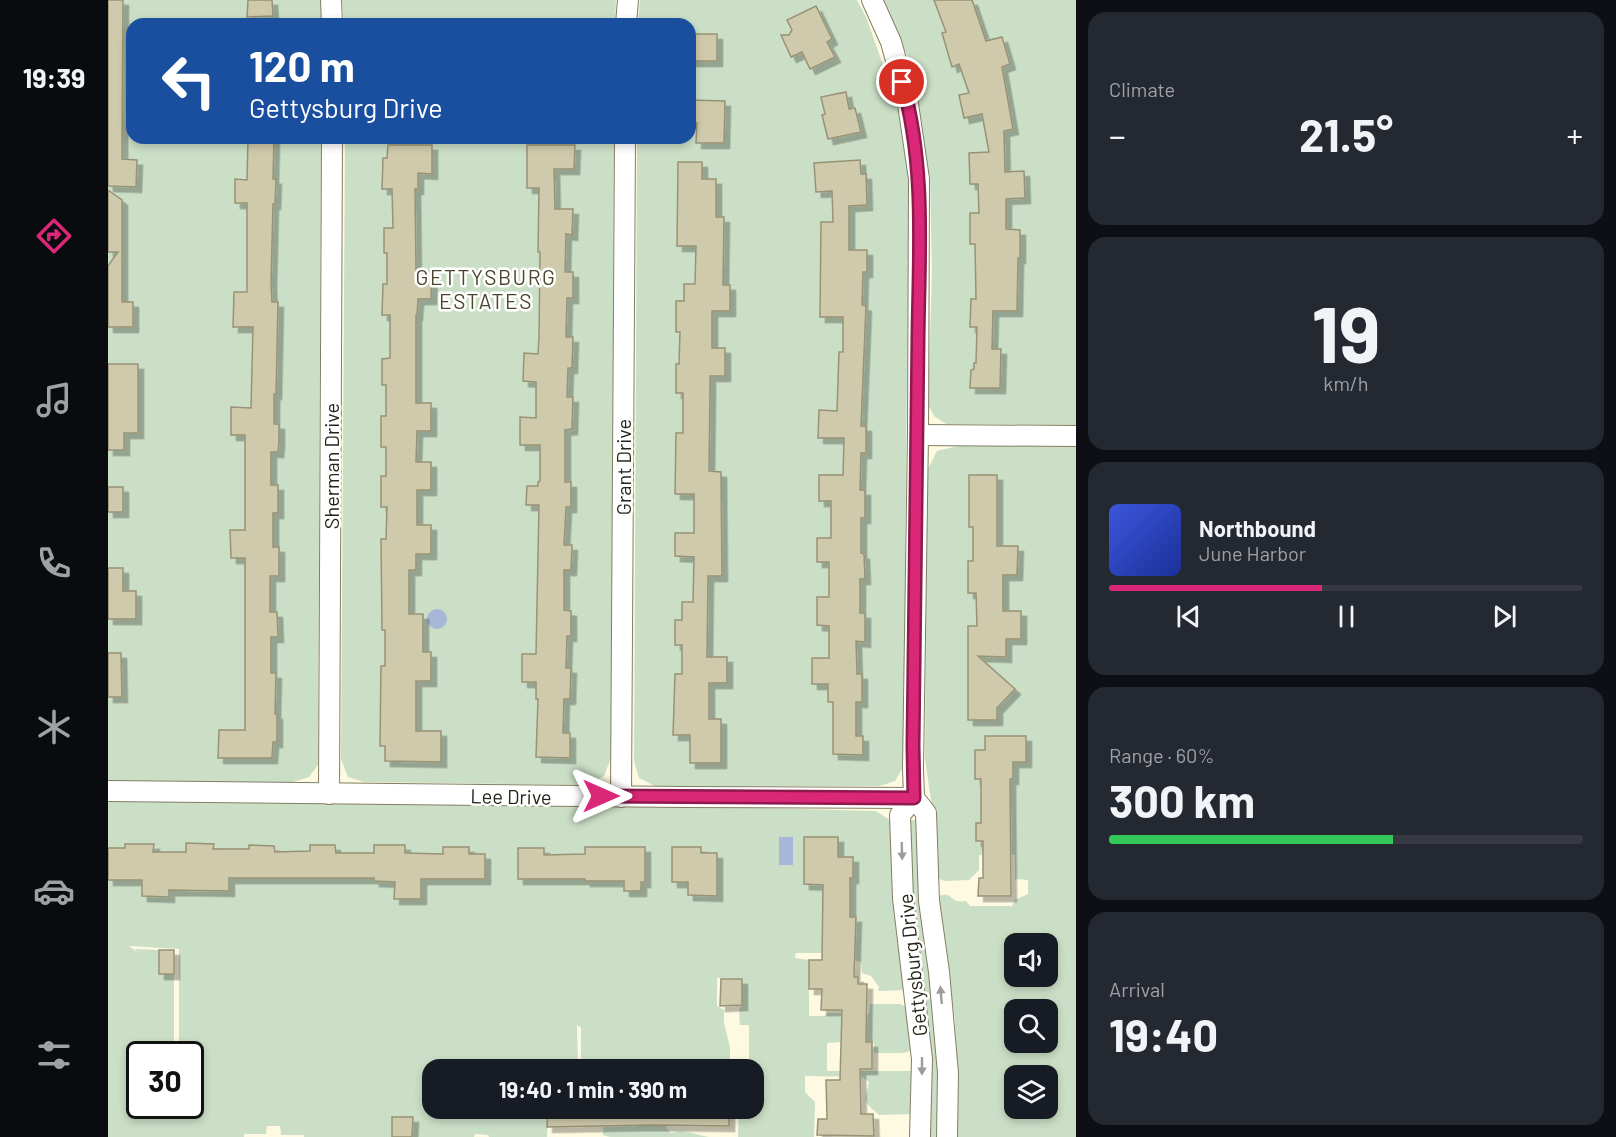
<!DOCTYPE html>
<html lang="en">
<head>
<meta charset="utf-8">
<style>
  body { margin:0; font-family:Barlow,sans-serif; background:#242831; color:#f1f3f6; height:100vh; display:flex; flex-direction:column; font-size:22px; white-space:nowrap }
  * { box-sizing:border-box; margin:0 }
  p { font-size:20px; color:#9ea1a6 }
  .icon { flex:none; width:33px; height:33px; fill:none; stroke:currentColor; stroke-width:2; stroke-linecap:round; stroke-linejoin:round }
  .map { position:relative; flex:1; overflow:hidden }
  .sheet { display:flex; flex-direction:column; gap:12px; padding:12px; background:#0d0f14; width:540px }
  .sheet>* { flex:none }
  .hud { position:absolute; left:18px; top:18px; width:570px; height:126px; border-radius:18px; box-shadow:0 3px 9px #0003; background:#1a4fa0; color:#fff; overflow:hidden }
  .buttons { position:absolute; left:896px; top:933px; display:grid; gap:12px }
  .buttons a { display:grid; place-items:center; width:54px; height:54px; border-radius:12px; background:#171b24; box-shadow:0 3px 9px #0003; font-size:30px }
  .speed { position:absolute; left:18px; top:1041px; display:flex; gap:12px; font-size:30px; font-weight:700; text-align:center }
  .speed>* { display:grid; place-content:center; width:78px; height:78px; border-radius:50%; background:#171b24; box-shadow:0 3px 9px #0003; line-height:1 }
  .speed .limit { border:3px solid #111; border-radius:9px; background:#fff; color:#111 }
  .pin { position:absolute; display:grid; place-items:center; width:51px; height:51px; color:#fff; margin:-26px; border:3px solid #fff; border-radius:50%; box-shadow:0 2px 6px #0007 }
  .me { position:absolute; width:66px; margin:-33px; rotate:90deg; stroke-linejoin:round; filter:drop-shadow(0 0 4px #0008) }
  .turn { display:flex; align-items:center; gap:21px; height:126px; padding:0 24px; font-size:27px }
  .turn .icon { width:78px; height:78px; stroke-width:2.5 }
  .turn b { display:block; font-size:42px; line-height:51px }
  .big { font-size:45px; font-weight:700; line-height:1.1 }
  .sheet .tile { flex:1; display:flex; flex-direction:column; justify-content:center; gap:9px; min-width:0; padding:0 21px; border-radius:18px; background:#242831 }
  .sheet .dial { align-items:center; gap:0 }
  .dial b { font-size:78px; line-height:1 }
  .song { display:flex; align-items:center; gap:18px }
  .cover { width:72px; height:72px; border-radius:9px; background:linear-gradient(135deg,hsl(230 70% 55%),hsl(230 70% 35%)) }
  .played { height:6px; border-radius:3px; background:linear-gradient(90deg,#db2777 45%,#363941 45%) }
  .keys { display:flex; justify-content:space-around; direction:ltr }
  .heat { display:flex; justify-content:space-between; align-items:center; font-size:33px; direction:ltr }
  .charge { height:9px; border-radius:4px; background:linear-gradient(90deg,#34c759 60%,#363941 0) }
  .trip { position:absolute; left:314px; top:1059px; width:342px; height:60px; border-radius:18px; background:#171b24; box-shadow:0 3px 9px #0003; font-weight:700; line-height:60px; text-align:center }
  main { display:flex; flex:1; min-height:0 }
  .tabs { display:flex; flex-direction:column; width:108px; justify-content:space-around; align-items:center; background:#090b0e; color:#9ea1a6 }
  .tabs .icon { width:42px; height:42px }
  .tabs .on { color:#db2777 }
  .tabs b { font-size:27px; color:#f1f3f6 }
  .map>svg:first-child { display:block }
  .green { fill:#cbdfc6; fill-rule:evenodd }
  .water { fill:#a6b7d7 }
  .building { fill:#d0caac; stroke:#989376; stroke-width:1.5; filter:url(#shadow) }
  .lines { fill:none; stroke-linecap:round; stroke-linejoin:round }
  .street-casing { stroke:#837e62; stroke-width:22 }
  .street { stroke:#fff; stroke-width:20 }
  .oneway { fill:#9d9c97 }
  .route-casing { stroke:#8e194d; stroke-width:15 }
  .route { stroke:#db2777; stroke-width:10 }
  .labels { text-anchor:middle; dominant-baseline:central; stroke-width:5; stroke-linejoin:round; paint-order:stroke }
  .street-label { font-size:20px; fill:#262418; stroke:#fff }
  .neighbourhood-label { font-size:21px; letter-spacing:1.5px; fill:#4c462d; stroke:#fff }
</style>
</head>
<body>
<main>
<nav class="tabs">
<b>19:39</b>
<svg class="icon on" aria-label="directions" viewBox="0 0 24 24"><path d="M12 3l9 9-9 9-9-9zM9 14v-3h6M13 9l2 2-2 2"/></svg>
<svg class="icon" aria-label="music" viewBox="0 0 24 24"><path d="M9 18V5l10-2v13"/><circle cx="6" cy="18" r="3"/><circle cx="16" cy="16" r="3"/></svg>
<svg class="icon" aria-label="phone" viewBox="0 0 24 24"><path d="M5 4h4l2 5-3 2q2 4 5 5l2-3 5 2v4C11 20 4 13 5 4z"/></svg>
<svg class="icon" aria-label="climate" viewBox="0 0 24 24"><path d="M12 3v18M4 7l16 10M4 17L20 7"/></svg>
<svg class="icon" aria-label="car" viewBox="0 0 24 24"><path d="M5 17H2v-5l4-1 3-4h7l3 4 3 1v5h-3M9 17h6M6 11h13"/><circle cx="7" cy="17" r="2"/><circle cx="17" cy="17" r="2"/></svg>
<svg class="icon" aria-label="filters" viewBox="0 0 24 24"><path d="M4 7h16M4 17h16"/><circle cx="9" cy="7" r="2"/><circle cx="15" cy="17" r="2"/></svg>
</nav>
<div class="map">
<svg width="968" height="1137" viewBox="0 0 968 1137">
  <defs>
    <filter id="shadow"><feDropShadow dx="5.5" dy="5.5" stdDeviation="0" flood-color="#0004"/></filter>
  </defs>
  <rect width="100%" height="100%" fill="#fefae1"/>
  <g class="green">
    <path d="M0 0H213V24H24V138H213L210 765 201 777 182 783 0 781Z"/>
    <path d="M234 0H508L507 24H236Z"/>
    <path d="M532 0H749L758 17 789 104 801 181 795 767 787 781 772 786H547L531 778 526 761 529 138H582V24H530Z"/>
    <path d="M774 0H968V425L838 424 826 416 820 405 824 271 822 178 804 66Z"/>
    <path d="M237 138H506L503 758 496 776 479 785 256 782 240 777 233 759Z"/>
    <path d="M850 446H968V1137H849L847 1020 829 897C843 891 839 897 849 901 852 902 855 901 858 901L862 906H904L907 900 920 894V880L907 879V855H871V870L861 880 836 881 830 878 829 842 817 759 819 471 829 451ZM906 944H939V976H906ZM906 1010H939V1042H906ZM906 1076H939V1108H906Z"/>
    <path d="M0 801 581 806 768 811 783 821 791 953 797 990 770 991 771 987 763 976 754 973 753 962 746 960 747 953H688L687 958 701 960V1016H717L720 1013 761 1014 762 1004H792L799 1007 803 1051 795 1053H766V1043L758 1042 734 1024 733 1042 719 1043V1071H803L805 1114 771 1115C754 1099 756 1103 761 1082L754 1077 697 1076V1092L707 1102 706 1137H630L631 1109 645 1108V1070L641 1069V1025H632L631 1010 634 1005V979L609 978V1006L616 1010V1022L622 1048V1069H473V1028L469 1025 470 1069 324 1070V1108L440 1109 439 1137H381L380 1135 367 1134 366 1137H305L301 1117H284V1137H196V1135H173L172 1126H159L158 1134H136V1137H0ZM21 946 71 949V1054H82V1106H71L70 1116 67 1117 66 1106H32V1054H66V974H51V950L27 949 29 952Z"/>
    <path d="M802 820H810L831 1066V1137H822V1061L820 1030 804 900Z"/>
    <path d="M558 1109 557 1126 563 1133C577 1128 587 1135 601 1137H502L495 1135V1127L539 1125Z"/>
  </g>
  <g class="water">
    <circle cx="329" cy="619" r="10"/>
    <rect x="671" y="837" width="14" height="28"/>
  </g>
  <g class="building">
    <path d="M0 0H15L14 159 29 160 28 187 0 186Z"/>
    <path d="M140 0H164L165 16 139 17Z"/>
    <path d="M826 0H864L878 41 894 37 902 64 894 67 905 129 896 131 897 172 916 171 917 198 898 199V229L912 230V258H910L909 311H885L884 349H893L892 388H862L863 370 866 369V363H868L869 327H862L863 299H868L867 244H862V213H871L870 184H862L861 153 881 152 874 114 856 118 851 95 861 93 851 64 844 67 834 33 838 32Z"/>
    <path d="M708 6 724 39 719 42 727 57 702 69 694 52 683 57 673 35H681L684 30 679 20Z"/>
    <rect x="582" y="34" width="27" height="27"/>
    <path d="M738 92 741 109 747 108 753 132 720 139 714 115 717 114 713 97Z"/>
    <path d="M582 100 617 101 616 143H588L589 123H582Z"/>
    <path d="M140 138H166L165 179H168L167 204H165L163 284 164 302H170L168 394H166V424H171V442L170 452H163V485H170V513H165V547H171V576H162V612H169L170 637H163V673H168L167 714H169V742H165L164 758H110L111 730H137V558H123L122 530H137V435H123V407L143 408 145 327H125L126 292H139V203H127V179L139 180Z"/>
    <path d="M280 145H324V174L310 173V189H307L308 271H324L323 299H310L309 315H308V403H323V431H309L308 462H323V490H309V525H323V554H308V570H301V614H315V652H323V681H308V731H333V762L277 761V746H272L273 666H277V630H274L273 539H278L279 507H273V476H278V447H273V416H278V385H274V359L282 358V315H274L275 284H279V253H276V228H285L284 189H274L275 158H279Z"/>
    <path d="M419 145H467L466 169H446L447 209H465L464 235 458 234 457 272H465V298H459L458 337H465L464 368H460L459 397H465L464 429 457 430V482H463V507H458L456 545H464L463 570H456V610L463 611V636H459L458 668H463L462 699H456L455 733H462V758L428 757 430 699H428V682H414V654H428L431 505H418L419 486H430V482L432 481V445H412V417L428 418V382L415 381 416 353 430 354 431 337 432 252H430L431 188H419Z"/>
    <path d="M752 160 753 174H758L759 205 741 206V250H759V272H755L754 305 758 306 753 426H758V453H753L752 490H757V518H753V553L756 554 757 579H752V613H757V642L748 641 749 674H754V702H748V736H755V755L725 754V702H720V684H704V658H721V626L709 625V597H721V562H709V538H723V501H711V475H735L736 438H710L711 410 729 411 731 352H735V317H712L713 222H725L724 191 708 192 706 163Z"/>
    <path d="M570 162H594V179H608V217H616L615 285H622V311H604V348H617V376H602V393L601 471 613 472 614 576H600L599 657H619V683H601V719H613V763H582V735H565L567 674H574V645H567V620H574V602H585L586 557 567 556V533H586V494H567L568 433H575V393H568V364H571L572 332H568V301H576V284H587L588 246H569Z"/>
    <path d="M0 190 14 200V302H25V327H0V266L10 252H0Z"/>
    <path d="M0 364H30V433H16V450H0Z"/>
    <path d="M861 475H889V546H910L909 575H895V611H913V639H898V657L870 656 907 689 889 708V720H860V626H869L868 593H860V561H865V527H861Z"/>
    <rect x="0" y="487" width="15" height="25"/>
    <path d="M0 568H15V591H28V619H0Z"/>
    <path d="M0 653H13L14 697H0Z"/>
    <path d="M877 736H918V762H905V779H902L903 896H870L871 878H875V841H868V823H873V779H867V750H877Z"/>
    <path d="M696 837H730V857H745V878H742V917H748L746 977H750V984H759L758 1042H764V1069H752L753 1114H765L766 1136 709 1135 710 1119H719L718 1080H732L734 1010H713L714 989H701V960H714L715 885 696 884Z"/>
    <path d="M78 843 106 844 105 849H141V845L166 846 167 852 202 851V845H227L228 853H266V845H297V853L335 854V847H361V854H377V879H313V899H286L287 882 266 881V878H121V891L61 890V897L34 896V880H0V848H17V844H46L45 852H78Z"/>
    <path d="M477 847H537V882H533V891H516V881H477V879H410V848H436V855L477 854Z"/>
    <path d="M564 847H593V853H609V896L580 895V882H564Z"/>
    <rect x="51" y="950" width="15" height="24"/>
    <path d="M613 979H634V1005L612 1006Z"/>
    <path d="M440 1108H621V1126L544 1125 439 1127Z"/>
    <path d="M284 1117H305L304 1137H284Z"/>
  </g>
  <g class="lines">
    <g class="street-casing">
      <g id="street">
        <path d="M223 0 224 24"/>
        <path d="M764 0 783 42 800 104 811 179 810 435 805 768 806 798 818 813 821 901 831 972 840 1073 839 1137"/>
        <path d="M518 24 520 0"/>
        <path d="M810 435 968 436"/>
        <path d="M0 791 574 797 806 798"/>
        <path d="M221 794 224 138"/>
        <path d="M513 797 517 138"/>
        <path d="M806 798 792 815 795 898 814 1059 812 1137"/>
      </g>
    </g>
    <use href="#street" class="street"/>
  </g>
  <defs><path id="oneway-solid" d="M-6-.8H1V-3.2L6.5 0L1 3.2V.8H-6Z" transform="scale(1.5)"/></defs>
  <g class="oneway">
    <use href="#oneway-solid" transform="translate(794 851) rotate(88)"/>
    <use href="#oneway-solid" transform="translate(833 995) rotate(-95)"/>
    <use href="#oneway-solid" transform="translate(814 1066) rotate(90)"/>
  </g>
  <g class="lines">
    <g class="route-casing">
      <path id="route" d="M493 796 806 798 805 746C807 610 809 474 810 338 811 253 818 165 794 82"/>
    </g>
    <use href="#route" class="route"/>
  </g>
  <g class="labels">
    <g class="street-label">
      <text transform="translate(223 466) rotate(-90)">Sherman Drive</text>
      <text transform="translate(515 467) rotate(-90)">Grant Drive</text>
      <text transform="translate(403 796) rotate(1)">Lee Drive</text>
      <text transform="translate(804 965) rotate(-96)">Gettysburg Drive</text>
    </g>
    <g class="neighbourhood-label">
      <text x="378" y="276">GETTYSBURG<tspan x="378" dy="24">ESTATES</tspan></text>
    </g>
  </g>
</svg>
<div class="buttons">
<a><svg class="icon" aria-label="sound" viewBox="0 0 24 24"><path d="M4 9h4l5-4v14l-5-4H4zM17 9q2 3 0 6"/></svg></a>
<a><svg class="icon" aria-label="search" viewBox="0 0 24 24"><circle cx="10" cy="10" r="6"/><path d="M15 15l6 6"/></svg></a>
<a><svg class="icon" aria-label="layers" viewBox="0 0 24 24"><path d="M12 4l9 5-9 5-9-5zM3 14l9 5 9-5"/></svg></a>
</div>
<div class="speed"><div class="limit">30</div></div>
<div class="pin" style="left:794px;top:82px;background:#d93025"><svg class="icon" aria-label="arrive" viewBox="0 0 24 24"><path d="M6 21V4h12l-3 4 3 4H6"/></svg></div>
<svg class="me" style="left:493px;top:796px" viewBox="-20 -20 40 40"><path d="M0-17L14 15 0 8-14 15z" fill="#db2777" stroke="#fff" stroke-width="4"/></svg>
<div class="trip">19:40 · 1 min · 390 m</div>
<div class="hud">
<div class="turn"><svg class="icon" aria-label="left" viewBox="0 0 24 24"><path d="M17 20v-9H6M10 6l-5 5 5 5"/></svg><div><b>120 m</b>Gettysburg Drive</div></div>
</div>
</div>
<section class="sheet">
<div class="tile"><p>Climate</p>
<div class="heat"><a>−</a><b class="big">21.5°</b><a>+</a></div>
</div>
<div class="tile dial"><b>19</b><p>km/h</p></div>
<div class="tile">
<div class="song"><i class="cover"></i><div><b>Northbound</b><p>June Harbor</p></div></div>
<div class="played"></div>
<div class="keys"><svg class="icon" aria-label="previous" viewBox="0 0 24 24"><path d="M18 5L8 12l10 7zM5 5v14"/></svg><svg class="icon" aria-label="pause" viewBox="0 0 24 24"><path d="M8 5v14M16 5v14"/></svg><svg class="icon" aria-label="next" viewBox="0 0 24 24"><path d="M6 5l10 7-10 7zM19 5v14"/></svg></div>
</div>
<div class="tile"><p>Range · 60%</p><b class="big">300 km</b><div class="charge"></div></div>
<div class="tile"><p>Arrival</p><b class="big">19:40</b></div>
</section>
</main>
</body>
</html>
